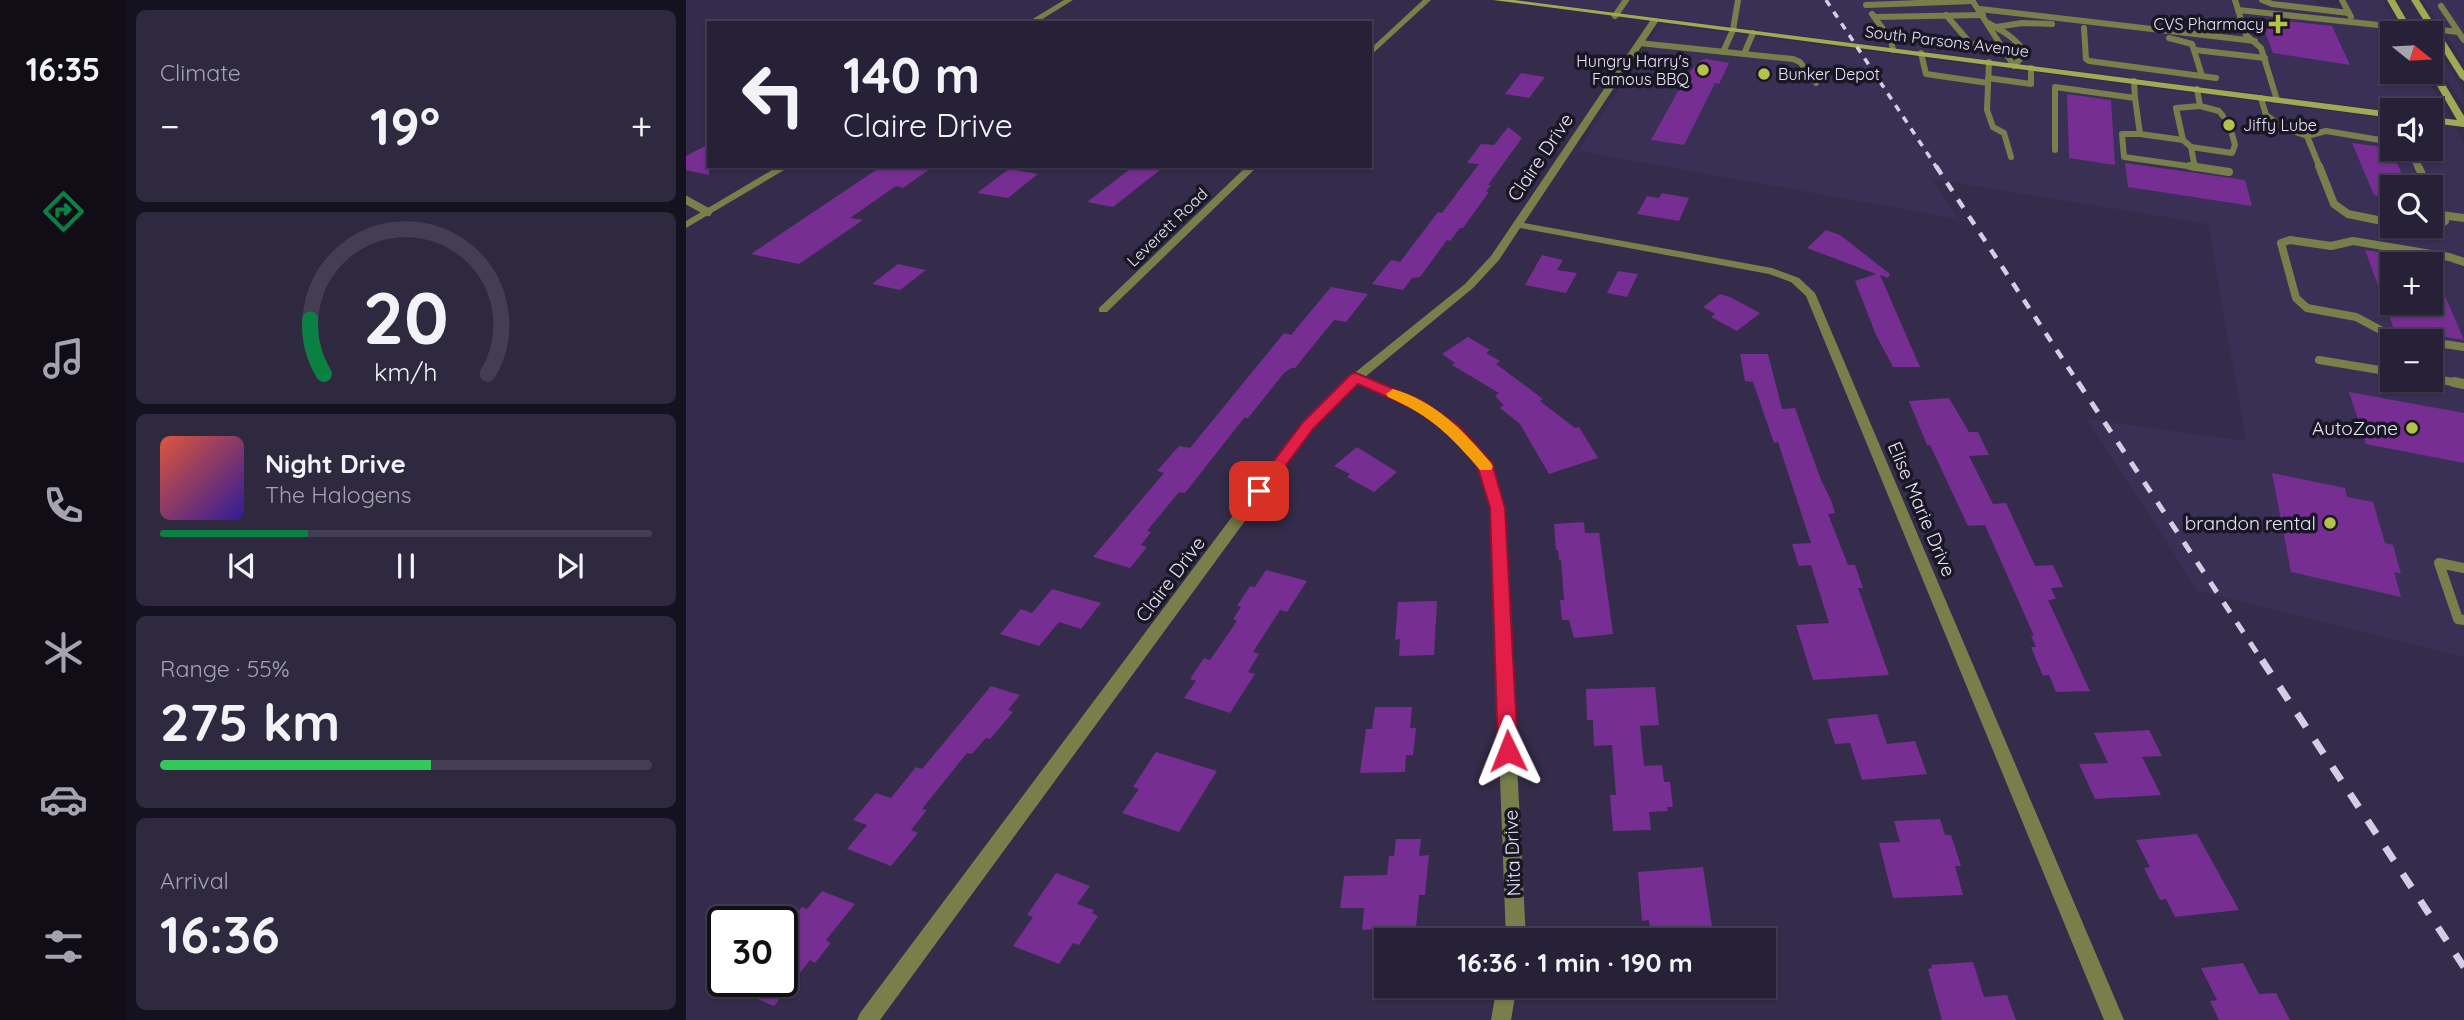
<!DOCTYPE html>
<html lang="en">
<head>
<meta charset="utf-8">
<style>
  body { margin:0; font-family:Quicksand,sans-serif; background:#2f2940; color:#f1f3f6; height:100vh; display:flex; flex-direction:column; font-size:26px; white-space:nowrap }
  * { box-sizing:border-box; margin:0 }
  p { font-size:23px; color:#a4a3ae }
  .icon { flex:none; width:38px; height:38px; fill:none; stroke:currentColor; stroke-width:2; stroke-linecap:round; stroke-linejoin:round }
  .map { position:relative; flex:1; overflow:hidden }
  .drawer { display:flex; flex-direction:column; gap:10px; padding:10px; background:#15121f; width:560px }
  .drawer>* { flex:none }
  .guide { position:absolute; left:21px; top:21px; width:665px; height:147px; border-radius:0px; box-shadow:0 2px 5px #0004,0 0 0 2px #433e53; background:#272138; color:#f1f3f6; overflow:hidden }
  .needle { width:46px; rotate:108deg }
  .controls { position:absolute; left:1694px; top:21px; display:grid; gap:14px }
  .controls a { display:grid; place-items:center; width:63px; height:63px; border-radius:0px; background:#272138; box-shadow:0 2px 5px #0004,0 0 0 2px #433e53; font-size:35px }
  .speed { position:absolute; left:21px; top:906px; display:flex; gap:14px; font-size:35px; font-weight:700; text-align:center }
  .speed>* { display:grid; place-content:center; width:91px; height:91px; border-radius:50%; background:#272138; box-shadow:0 2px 5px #0004,0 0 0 2px #433e53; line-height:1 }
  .speed .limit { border:4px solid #111; border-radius:10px; background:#fff; color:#111 }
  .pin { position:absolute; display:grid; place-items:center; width:60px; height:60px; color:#fff; margin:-30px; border-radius:14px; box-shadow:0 4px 10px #0006 }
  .me { position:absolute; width:77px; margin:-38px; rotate:358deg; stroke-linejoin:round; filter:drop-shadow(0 0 5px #0008) }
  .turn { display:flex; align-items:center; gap:24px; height:147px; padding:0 21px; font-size:32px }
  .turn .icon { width:91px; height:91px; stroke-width:2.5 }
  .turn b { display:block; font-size:49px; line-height:60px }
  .big { font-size:52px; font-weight:700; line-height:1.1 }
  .drawer .card { flex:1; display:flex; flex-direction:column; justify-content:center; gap:10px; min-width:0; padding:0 24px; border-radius:10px; background:#2f2940 }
  .drawer .dial { align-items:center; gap:0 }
  .dial svg { height:182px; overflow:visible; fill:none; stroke:#433e53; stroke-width:7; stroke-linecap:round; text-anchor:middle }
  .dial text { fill:#f1f3f6; stroke:none }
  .song { display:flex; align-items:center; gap:21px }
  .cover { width:84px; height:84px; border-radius:10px; background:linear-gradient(135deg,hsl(10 70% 55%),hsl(250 70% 35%)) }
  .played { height:7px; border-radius:4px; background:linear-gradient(90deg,#0b8043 30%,#433e53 30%) }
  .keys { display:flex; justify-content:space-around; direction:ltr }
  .heat { display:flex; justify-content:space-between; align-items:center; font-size:38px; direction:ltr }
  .charge { height:10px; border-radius:5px; background:linear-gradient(90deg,#34c759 55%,#433e53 0) }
  .trip { position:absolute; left:688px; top:928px; width:402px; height:70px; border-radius:0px; background:#272138; box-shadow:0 2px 5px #0004,0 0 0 2px #433e53; font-weight:700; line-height:70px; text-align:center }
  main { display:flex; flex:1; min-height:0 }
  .tabs { display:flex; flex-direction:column; width:126px; justify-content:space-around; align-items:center; background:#100d16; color:#a4a3ae }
  .tabs .icon { width:49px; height:49px }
  .tabs .selected { color:#0b8043 }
  .tabs b { font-size:32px; color:#f1f3f6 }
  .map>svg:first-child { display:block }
  .built { fill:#3a3055; fill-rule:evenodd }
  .building { fill:#762e92; fill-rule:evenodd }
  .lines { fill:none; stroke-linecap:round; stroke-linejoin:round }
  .service-far2 { stroke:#787f4b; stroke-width:6 }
  .service-far1 { stroke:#787f4b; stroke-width:8 }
  .service { stroke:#787f4b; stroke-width:10 }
  .minor { fill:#787f4b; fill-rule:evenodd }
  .secondary { fill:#a0aa54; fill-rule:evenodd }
  .rail-far3 { stroke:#d2cee3; stroke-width:3.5; stroke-dasharray:7 7; stroke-linecap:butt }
  .rail-far2 { stroke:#d2cee3; stroke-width:4.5; stroke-dasharray:10 10; stroke-linecap:butt }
  .rail-far1 { stroke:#d2cee3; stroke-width:5; stroke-dasharray:12 12; stroke-linecap:butt }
  .rail { stroke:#d2cee3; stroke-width:7; stroke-dasharray:16 16; stroke-linecap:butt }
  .route { fill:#e11d48; stroke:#92132f; stroke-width:2 }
  .slow { fill:#f59e0b }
  .poi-dot { fill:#b5c249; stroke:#1a1725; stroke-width:2.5 }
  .labels { text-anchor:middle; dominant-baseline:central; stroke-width:7; stroke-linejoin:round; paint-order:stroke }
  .far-poi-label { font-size:16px; fill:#e9e5f9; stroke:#1a1725; text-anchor:end }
  .far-street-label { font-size:16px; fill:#e9e5f9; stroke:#1a1725 }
  .street-label { font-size:19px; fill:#e9e5f9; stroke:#1a1725 }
  .poi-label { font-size:19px; fill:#e9e5f9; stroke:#1a1725; text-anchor:end }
</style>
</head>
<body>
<main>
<nav class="tabs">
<b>16:35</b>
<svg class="icon selected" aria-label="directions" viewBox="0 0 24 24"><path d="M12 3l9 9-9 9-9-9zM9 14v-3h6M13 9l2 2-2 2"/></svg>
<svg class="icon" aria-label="music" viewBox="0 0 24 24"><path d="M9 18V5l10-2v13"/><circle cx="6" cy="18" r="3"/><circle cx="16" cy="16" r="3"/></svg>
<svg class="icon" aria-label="phone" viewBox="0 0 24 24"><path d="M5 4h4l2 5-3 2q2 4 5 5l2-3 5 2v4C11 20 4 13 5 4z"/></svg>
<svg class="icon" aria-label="climate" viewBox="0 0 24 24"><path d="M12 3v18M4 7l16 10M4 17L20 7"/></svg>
<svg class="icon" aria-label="car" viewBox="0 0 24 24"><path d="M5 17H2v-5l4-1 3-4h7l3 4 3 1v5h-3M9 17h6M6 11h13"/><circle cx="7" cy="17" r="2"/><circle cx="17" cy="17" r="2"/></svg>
<svg class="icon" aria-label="filters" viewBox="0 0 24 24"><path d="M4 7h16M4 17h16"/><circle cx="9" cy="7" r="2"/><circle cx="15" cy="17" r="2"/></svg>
</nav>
<section class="drawer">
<div class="card"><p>Climate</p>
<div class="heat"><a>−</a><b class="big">19°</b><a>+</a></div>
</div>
<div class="card dial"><svg viewBox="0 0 100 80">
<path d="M14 69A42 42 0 1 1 86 69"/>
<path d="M14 69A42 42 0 0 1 8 45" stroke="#0b8043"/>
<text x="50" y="56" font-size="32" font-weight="700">20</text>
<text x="50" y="72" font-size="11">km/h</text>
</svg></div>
<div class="card">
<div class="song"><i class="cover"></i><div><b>Night Drive</b><p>The Halogens</p></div></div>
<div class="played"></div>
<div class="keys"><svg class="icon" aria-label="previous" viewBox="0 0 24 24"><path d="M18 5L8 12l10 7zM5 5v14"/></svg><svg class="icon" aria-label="pause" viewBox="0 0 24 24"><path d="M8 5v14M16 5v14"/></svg><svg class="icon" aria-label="next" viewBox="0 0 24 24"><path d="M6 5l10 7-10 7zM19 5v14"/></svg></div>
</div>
<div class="card"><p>Range · 55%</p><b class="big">275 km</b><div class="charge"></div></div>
<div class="card"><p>Arrival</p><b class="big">16:36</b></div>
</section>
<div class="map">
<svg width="1778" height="1020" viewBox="0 0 1778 1020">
  <rect width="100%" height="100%" fill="#342c4a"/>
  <g class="built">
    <path d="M835 0H1628L1635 5 1653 7 1656 6 1653 0H1696L1715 33H1706V72H1737L1765 119 1745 116V110L1706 111Z"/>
    <path d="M1737 0H1778V63Z"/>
    <path d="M975 24 1706 119V149H1745V124L1769 127 1778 145V657L1512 591 1401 419 1560 441 1522 224 1246 179 1272 219 892 151ZM1706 187H1745V226H1706ZM1706 264H1745V303H1706ZM1706 341H1745V380H1706Z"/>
    <path d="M1745 39 1778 93V107L1745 53Z"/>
  </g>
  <g class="building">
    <path d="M1574 18 1646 26 1664 65 1587 53Z"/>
    <path d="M1021 59 1043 63 1033 84 1029 83 998 145 965 140 1001 75 1015 60Z"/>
    <path d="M835 73 859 77 843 98 819 94Z"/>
    <path d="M1381 94 1425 100 1429 165 1383 158Z"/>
    <path d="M822 127 836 138 802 185H805L800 192H803L777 228H774L764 241 761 240 734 277 726 278 717 290 686 284 705 260 714 262 752 212 756 213 793 164 781 163 795 144 808 145Z"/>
    <path d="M1666 143 1704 148 1722 187H1706V198L1688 195Z"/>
    <path d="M23 144V175L0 170V156Z"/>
    <path d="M1439 163 1559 180 1566 206 1442 187Z"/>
    <path d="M196 166H248L217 188 210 186 164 218 177 220 113 264 65 254Z"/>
    <path d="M448 166H479L427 207 401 202Z"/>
    <path d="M323 169 352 174 322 198 291 193Z"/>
    <path d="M976 193 1003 198 993 221 951 214 961 196 973 198Z"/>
    <path d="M1140 230 1154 235 1204 274 1202 278 1194 275 1234 367H1207L1190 335 1169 281 1190 274 1121 248Z"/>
    <path d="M1679 250 1744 261 1778 340 1708 329ZM1706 264H1745V303H1706Z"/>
    <path d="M856 255 877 260 871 270 891 273 880 293 839 285Z"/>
    <path d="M212 264 240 270 214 290 186 284Z"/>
    <path d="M932 271 952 274 941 297 921 293Z"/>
    <path d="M645 287 682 294 660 322 648 320 609 368H605L598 373 562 418H558L499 493 493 492 461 531 465 532 455 545 461 547 444 568 407 557 478 473 471 471 493 446 504 448 598 333 605 335Z"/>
    <path d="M1034 294 1044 297 1074 313 1051 331 1025 317 1029 314 1017 307Z"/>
    <path d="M782 337 804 350 800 353 814 361 810 364 857 399 854 401 889 428 893 427 912 458 863 474 834 424 814 408 818 405 809 396 813 393 766 365 769 363 756 354Z"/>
    <path d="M1054 354H1082L1096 409 1109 408 1135 480 1145 500 1149 513 1142 514 1162 565H1169L1177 588H1172L1203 675 1127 680 1110 625 1143 623 1125 565 1113 566 1106 544 1125 543 1092 442 1088 443 1067 382 1059 381Z"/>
    <path d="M1663 392 1778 413V463L1680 444Z"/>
    <path d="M1263 398 1283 432H1292L1303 455 1283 456 1307 504 1320 503 1349 566 1367 565 1377 587 1365 588 1370 599 1362 600 1404 691 1370 692 1363 675 1357 676 1345 647H1350L1345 636H1348L1299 525 1282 526 1244 445H1241L1223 401Z"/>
    <path d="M671 447 711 472 688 492 661 477 664 474 648 466Z"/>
    <path d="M1586 473 1659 488 1661 497 1687 502 1699 543 1707 545 1715 574 1708 572 1715 597 1605 572Z"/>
    <path d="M898 522 899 533H913L927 634 888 638 883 620H876L874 600H878L875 560H873L872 550H870L868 524Z"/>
    <path d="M580 570 621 581 601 612 594 610 567 652 573 654 562 672 569 674 544 713 498 698 510 681 504 679 518 658 524 660 551 621 547 619 555 607 551 606 564 586 569 587Z"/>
    <path d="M366 589 415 603 395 629 373 622 353 646 314 634 335 609 346 613Z"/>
    <path d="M751 601 748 655 713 656 714 639 709 640 712 602Z"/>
    <path d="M305 686 334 695 322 710 327 712 304 739 300 738 286 754 281 753 236 809 241 810 225 830 232 833 205 866 161 849 181 825 167 820 190 793 205 798 230 767 236 769Z"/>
    <path d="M969 687 973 725 954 726 958 766 976 765 978 782H984L987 807H981L982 811 963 812 965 830 927 831 924 795H930L926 745 908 746 907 720H901L900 689Z"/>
    <path d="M689 707H726L724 728H730L727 755H720L719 772 674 773 680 729H686Z"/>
    <path d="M1191 714 1201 744 1229 741 1241 774 1176 780 1164 743 1149 744 1141 719Z"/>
    <path d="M1463 730 1476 756 1456 757 1475 795 1409 799 1393 764 1422 763 1408 733Z"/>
    <path d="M470 752 531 771 493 832 436 813 453 789 447 787Z"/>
    <path d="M1254 819 1259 835H1265L1275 866H1269L1277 895 1207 898 1193 843 1214 842 1208 821Z"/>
    <path d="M1511 834 1553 910 1489 917 1480 899 1474 900 1458 868 1464 867 1450 840Z"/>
    <path d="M710 839H735L733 856 743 855 739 895H733L730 928H722L721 940H687L688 929 676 930 678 908H654L658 876 701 875 703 856H708Z"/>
    <path d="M1017 867 1028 940H965L963 920 956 921 952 872Z"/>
    <path d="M370 873 404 886 391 904 408 910 406 913 412 916 393 945 387 943 373 964 327 946 347 917 341 915Z"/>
    <path d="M136 891 169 904 140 940 145 943 129 963 124 960 88 1006 31 982H96V930L116 907 121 909Z"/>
    <path d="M1287 962 1298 997 1321 995 1330 1020H1256L1242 969 1246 968 1245 965Z"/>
    <path d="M1557 963 1573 994 1590 993 1604 1020H1533L1524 1001 1531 1000 1515 968Z"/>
  </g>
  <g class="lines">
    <g class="service-far2">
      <path d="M1286 0 1328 66 1339 53C1330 38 1317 31 1302 23"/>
      <path d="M1549 0 1560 35 1575 48 1591 100"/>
      <path d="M1576 0 1586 4 1663 13"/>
      <path d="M1656 0 1665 17"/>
      <path d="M1180 5 1287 1"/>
      <path d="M1755 6 1778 40"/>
      <path d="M1294 9 1569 41"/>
      <path d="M1552 10 1721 28"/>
      <path d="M1186 14 1205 40 1207 50"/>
      <path d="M1260 15 1285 44 1317 47"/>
      <path d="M929 16 940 0"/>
      <path d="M1189 17 1297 15"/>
      <path d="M1310 27 1336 23 1366 24"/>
      <path d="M1398 28 1400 59 1403 61 1530 78"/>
      <path d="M1747 29 1772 32"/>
      <path d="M1483 38 1506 44 1516 76"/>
      <path d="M953 43 1107 59 1114 62 1130 83"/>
      <path d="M1509 50 1579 58"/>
      <path d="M1037 52 1047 30 1052 0"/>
      <path d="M1235 53 1240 74 1302 83"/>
      <path d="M1058 54 1067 33"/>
      <path d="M1303 62 1301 110 1307 127 1318 133 1325 157"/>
      <path d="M1302 78 1345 84V68"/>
      <path d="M1449 98 1454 134H1436L1438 157 1516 168"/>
      <path d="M1575 98 1580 115 1596 127 1621 136 1640 131 1706 142"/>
      <path d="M1514 106 1533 111 1537 116"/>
      <path d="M1454 134 1497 140"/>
      <path d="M1621 136 1634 168"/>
      <path d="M1505 147 1546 153 1549 145 1546 134"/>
      <path d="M1721 149 1733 168"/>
      <path d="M1369 150V87L1449 98 1448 81"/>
      <path d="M1509 168 1505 147 1497 140 1490 108 1514 106 1511 89"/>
    </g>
    <g class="service-far1">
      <path d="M1504 166 1543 172"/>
      <path d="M1633 166 1648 204 1662 214 1706 223"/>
      <path d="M1732 166 1742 187"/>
      <path d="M0 200 22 212"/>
      <path d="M1755 215 1778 218"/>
      <path d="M1727 226 1748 229 1759 221 1745 192"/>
      <path d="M1742 341 1704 335 1670 317 1621 308 1610 298 1595 243 1604 240 1645 246 1667 241 1763 257 1778 262"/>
      <path d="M1745 342 1778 347"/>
      <path d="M1633 360 1706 372"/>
      <path d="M1745 378 1777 384"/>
    </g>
    <g class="service">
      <path d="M1768 382 1778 384"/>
      <path d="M1778 568 1753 563 1772 619 1778 620"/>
    </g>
    <g class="minor">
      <path d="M378 0H387L350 23H340Z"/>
      <path d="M737 0H745L684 56V49Z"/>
      <path d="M966 18 973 20 838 223 1086 268 1113 278 1129 293 1438 1020H1418L1120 296 1105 282 1083 274 834 228 813 260 787 288 679 377 735 401 773 427 805 463 818 508 840 940H820L804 508 792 465 763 433 727 407 672 383 627 428 194 1020H171L174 1013 617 422 666 375 779 284 805 256Z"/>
      <path d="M93 166H105L0 228V221Z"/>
      <path d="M561 166H572L421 312H413V308Z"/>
      <path d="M811 985H831L825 1020H805Z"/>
    </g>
    <g class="secondary">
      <path d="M807 0H828L1706 112V118Z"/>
      <path d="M1701 0H1709L1728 33H1720Z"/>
      <path d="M1725 0H1733L1778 71V81L1774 78Z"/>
      <path d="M1745 66 1749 68 1778 116V127L1745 123V117L1771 120 1743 72Z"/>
    </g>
    <path class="rail-far3" d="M1140 0 1251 168"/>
    <path class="rail-far2" d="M1250 166 1393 384"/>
    <path class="rail-far1" d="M1392 382 1577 662"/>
    <path class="rail" d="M1576 660 1778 967"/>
  </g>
  <path class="route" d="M670 373 736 401 773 426 806 463 819 508 832 751 829 757 822 760 815 757 812 751 804 508 791 465 763 433 726 408 672 384 627 429 578 495H567L565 491 617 422 665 374Z"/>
  <path class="slow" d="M707 389C749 401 778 431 805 463L807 467 805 470H794C764 435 745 416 702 397L700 394Z"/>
  <g class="poi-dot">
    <path d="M1588.5 13.5h7v7h7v7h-7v7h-7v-7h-7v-7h7z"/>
    <circle cx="1017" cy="70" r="7"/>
    <circle cx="1078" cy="74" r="7"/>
    <circle cx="1543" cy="125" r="7"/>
    <circle cx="1726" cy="428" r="7"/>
    <circle cx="1644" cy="523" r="7"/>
  </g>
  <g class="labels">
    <g class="far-poi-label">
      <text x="1578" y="24">CVS Pharmacy</text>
      <text x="1003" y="61">Hungry Harry's<tspan x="1003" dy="18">Famous BBQ</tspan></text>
      <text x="1092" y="74" text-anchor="start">Bunker Depot</text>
      <text x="1557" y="125" text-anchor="start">Jiffy Lube</text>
    </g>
    <g class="far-street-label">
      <text transform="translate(1261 41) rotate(7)">South Parsons Avenue</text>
      <text transform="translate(481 227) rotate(-44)">Leverett Road</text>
    </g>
    <g class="street-label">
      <text transform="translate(854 157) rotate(-56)">Claire Drive</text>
      <text transform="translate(1236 509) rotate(67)">Elise Marie Drive</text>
      <text transform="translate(484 579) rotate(-53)">Claire Drive</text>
      <text transform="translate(826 853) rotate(-92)">Nita Drive</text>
    </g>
    <g class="poi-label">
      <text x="1712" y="428">AutoZone</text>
      <text x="1630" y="523">brandon rental</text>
    </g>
  </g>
</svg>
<div class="controls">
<a><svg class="needle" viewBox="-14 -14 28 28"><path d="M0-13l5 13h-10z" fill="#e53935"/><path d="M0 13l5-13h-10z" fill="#a4a3ae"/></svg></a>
<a><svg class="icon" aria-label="sound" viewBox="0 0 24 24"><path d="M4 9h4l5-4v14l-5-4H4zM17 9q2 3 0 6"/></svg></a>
<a><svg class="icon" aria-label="search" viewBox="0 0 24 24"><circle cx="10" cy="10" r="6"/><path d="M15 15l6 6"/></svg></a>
<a>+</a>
<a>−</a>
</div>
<div class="speed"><div class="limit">30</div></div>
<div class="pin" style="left:573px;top:491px;background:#d93025"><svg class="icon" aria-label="arrive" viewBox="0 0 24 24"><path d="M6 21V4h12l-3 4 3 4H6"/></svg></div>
<svg class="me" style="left:822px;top:751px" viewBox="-20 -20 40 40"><path d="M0-17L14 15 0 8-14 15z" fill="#e11d48" stroke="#fff" stroke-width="4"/></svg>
<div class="trip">16:36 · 1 min · 190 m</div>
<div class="guide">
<div class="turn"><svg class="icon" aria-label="left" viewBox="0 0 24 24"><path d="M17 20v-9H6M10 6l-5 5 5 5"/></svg><div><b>140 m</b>Claire Drive</div></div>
</div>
</div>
</main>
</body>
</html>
